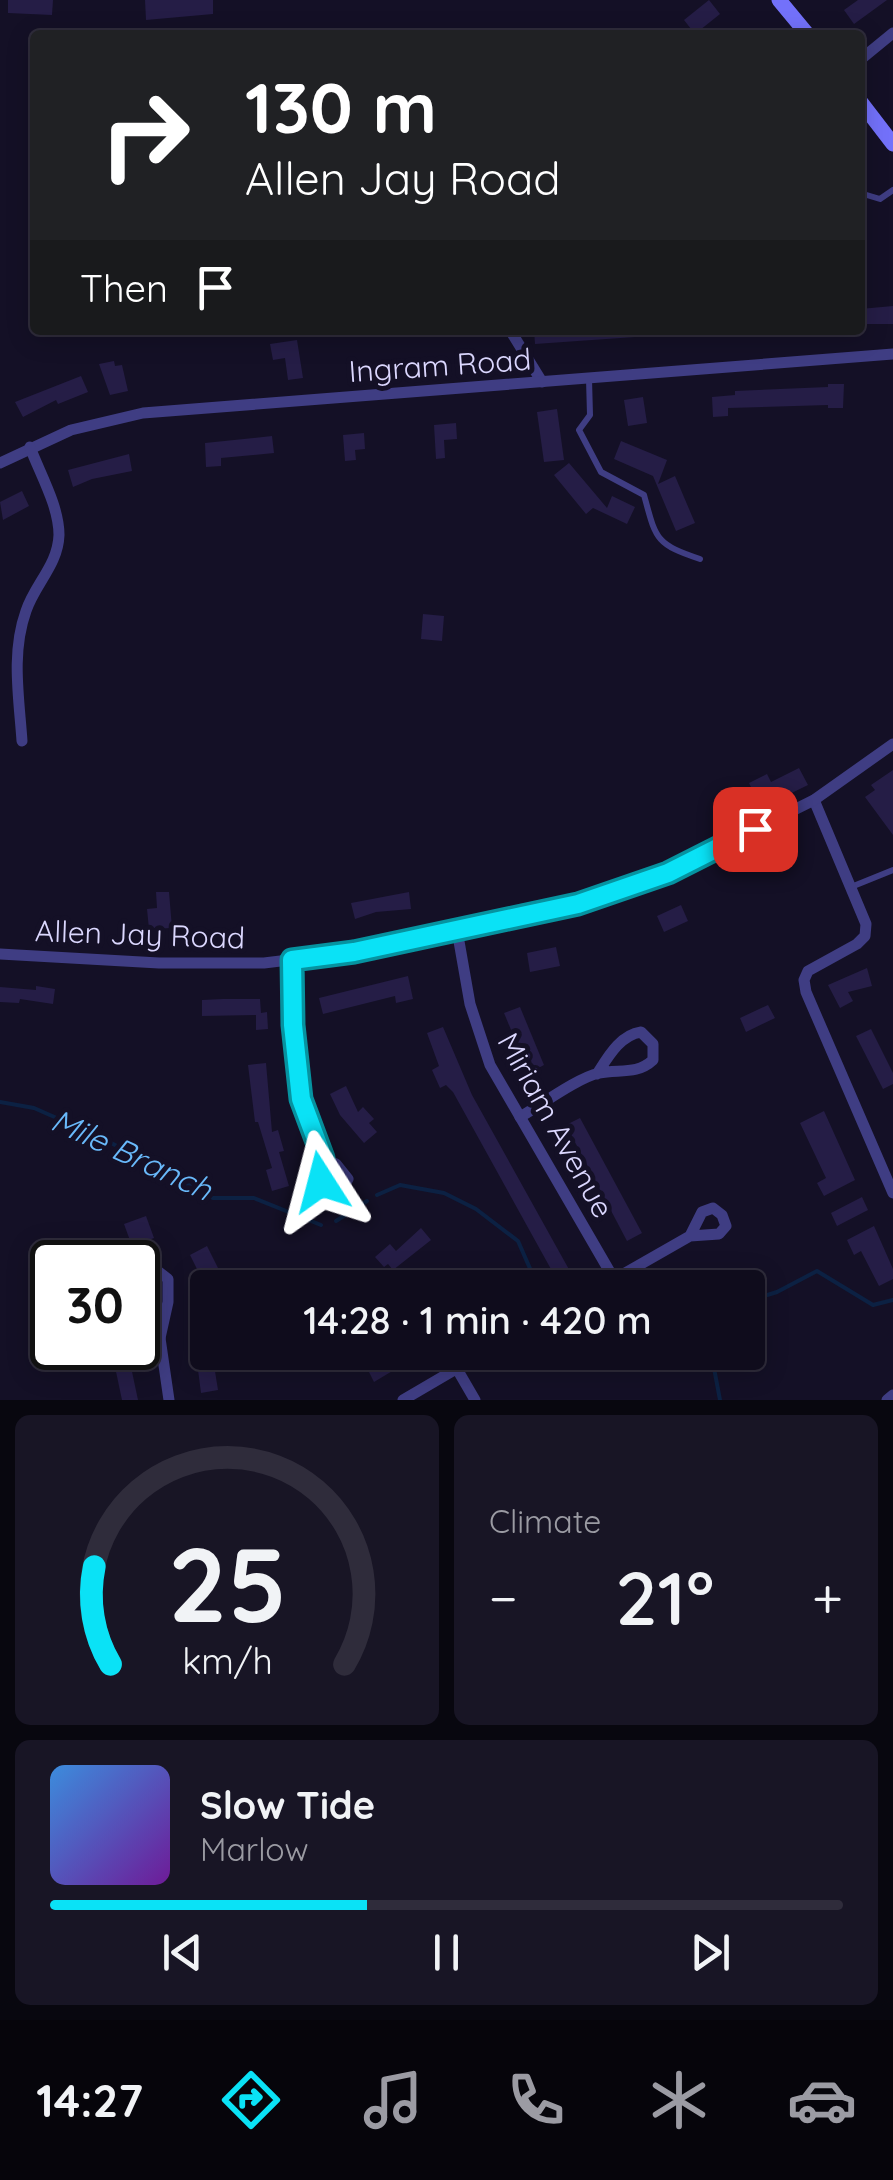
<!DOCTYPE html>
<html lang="en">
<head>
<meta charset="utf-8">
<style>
  body { margin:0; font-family:Quicksand,sans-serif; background:#181525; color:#f1f3f6; height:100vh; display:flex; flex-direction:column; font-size:38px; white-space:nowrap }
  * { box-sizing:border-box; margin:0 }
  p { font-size:32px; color:#9b9ba3 }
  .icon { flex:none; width:55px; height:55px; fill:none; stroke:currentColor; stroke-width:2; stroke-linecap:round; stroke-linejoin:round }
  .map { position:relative; height:1400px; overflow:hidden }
  .panel { display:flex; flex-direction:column; gap:15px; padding:15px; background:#08070f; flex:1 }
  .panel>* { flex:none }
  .banner { position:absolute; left:30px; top:30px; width:835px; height:305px; border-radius:10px; box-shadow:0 5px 25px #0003,0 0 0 2px #2f2c3b; background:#202124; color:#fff; overflow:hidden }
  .speed { position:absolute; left:30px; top:1240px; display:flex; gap:20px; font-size:50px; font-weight:700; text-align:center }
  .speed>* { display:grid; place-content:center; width:130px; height:130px; border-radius:50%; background:#0f0c1c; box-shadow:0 5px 25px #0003,0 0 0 2px #2f2c3b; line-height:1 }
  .speed .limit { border:5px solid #111; border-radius:15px; background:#fff; color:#111 }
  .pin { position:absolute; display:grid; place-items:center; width:85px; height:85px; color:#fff; margin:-42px; border-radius:20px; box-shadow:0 5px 15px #0006 }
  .me { position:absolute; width:110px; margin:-55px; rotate:351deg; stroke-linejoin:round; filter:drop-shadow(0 0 8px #0008) }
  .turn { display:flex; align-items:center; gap:35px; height:210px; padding:0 50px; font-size:45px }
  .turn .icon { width:130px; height:130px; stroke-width:2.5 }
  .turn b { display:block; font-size:70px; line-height:85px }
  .then { display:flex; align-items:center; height:95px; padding:0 50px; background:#0003; gap:20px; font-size:38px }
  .big { font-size:75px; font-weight:600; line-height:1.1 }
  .panel .tile { flex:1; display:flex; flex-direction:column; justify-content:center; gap:15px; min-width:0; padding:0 35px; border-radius:15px; background:#181525 }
  .panel .dial { align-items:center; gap:0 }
  .dial svg { height:260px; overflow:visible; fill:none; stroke:#2f2c3b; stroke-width:7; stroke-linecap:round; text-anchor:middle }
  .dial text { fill:#f1f3f6; stroke:none }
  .song { display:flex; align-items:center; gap:30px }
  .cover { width:120px; height:120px; border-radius:15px; background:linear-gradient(135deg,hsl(210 70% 55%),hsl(280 70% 35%)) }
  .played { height:10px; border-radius:5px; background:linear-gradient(90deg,#0ae2f6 40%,#2f2c3b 40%) }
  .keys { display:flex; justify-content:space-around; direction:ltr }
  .heat { display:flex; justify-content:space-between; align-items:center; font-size:55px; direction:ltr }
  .panel .tiles { flex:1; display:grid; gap:15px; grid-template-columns:1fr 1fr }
  .tile:last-child { grid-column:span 2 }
  .trip { position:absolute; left:190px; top:1270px; width:575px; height:100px; border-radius:10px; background:#0f0c1c; box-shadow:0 5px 25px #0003,0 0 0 2px #2f2c3b; font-weight:600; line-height:100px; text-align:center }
  .tab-bar { display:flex; height:160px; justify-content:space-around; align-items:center; background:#06050b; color:#9b9ba3 }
  .tab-bar .icon { width:70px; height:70px }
  .tab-bar .on { color:#0ae2f6 }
  .tab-bar b { font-size:45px; color:#f1f3f6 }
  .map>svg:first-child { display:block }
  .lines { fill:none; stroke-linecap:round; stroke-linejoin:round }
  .stream { stroke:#0c2143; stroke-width:4 }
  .building { fill:#251d46 }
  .lane { stroke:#3f3d83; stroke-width:6 }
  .street { stroke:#3f3d83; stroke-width:11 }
  .secondary { stroke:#7371fa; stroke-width:15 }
  .route-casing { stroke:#0693a0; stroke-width:25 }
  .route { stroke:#0ae2f6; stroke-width:18 }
  .labels { text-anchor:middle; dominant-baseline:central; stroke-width:10; stroke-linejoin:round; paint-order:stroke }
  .street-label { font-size:30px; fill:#dbd7fe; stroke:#141026 }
  .water-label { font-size:32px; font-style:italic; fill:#69b9fa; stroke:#141026 }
</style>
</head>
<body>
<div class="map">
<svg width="893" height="1400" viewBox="0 0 893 1400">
  <rect width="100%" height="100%" fill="#141026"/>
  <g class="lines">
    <g class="stream">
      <path d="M0 1102 34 1108 102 1138 213 1198H254L321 1225"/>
      <path d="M377 1195 400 1185 444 1193 476 1209 518 1241 535 1280 544 1288"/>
      <path d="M336 1221 367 1201"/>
      <path d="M748 1301 777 1292 817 1271 873 1305 893 1300"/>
      <path d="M711 1352 720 1400"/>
    </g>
  </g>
  <g class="building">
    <path d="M8 0H53L52 15 8 13Z"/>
    <path d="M145 0H213V14L146 20Z"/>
    <path d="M709 0 720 14 695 34 684 20Z"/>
    <path d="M858 0H887L854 24 844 10Z"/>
    <path d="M893 306V324H860V309Z"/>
    <path d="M534 330H635V337L535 344Z"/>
    <path d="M297 340 303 378 288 380 285 358 273 360 270 344Z"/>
    <path d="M114 361 115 366 122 365 128 391 110 395 99 364Z"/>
    <path d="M81 376 88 392 58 404 56 400 23 417 15 402Z"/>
    <path d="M828 384H844L843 408H828V405L728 408V416L713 417 712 397 735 395V391L828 387Z"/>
    <path d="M643 397 647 423 628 426 624 400Z"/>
    <path d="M557 409 564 460 544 462 537 412Z"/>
    <path d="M456 423 457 439 444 440 445 458 436 459 434 425Z"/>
    <path d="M364 433 365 449 355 450 356 460 345 461 343 435Z"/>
    <path d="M272 436 274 453 221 458V466L206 467 205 443Z"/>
    <path d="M621 441 667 460 658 484 675 476 695 523 676 531 653 476 614 459Z"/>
    <path d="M129 454 132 471 92 479 73 487 68 470Z"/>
    <path d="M569 463 607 508 612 496 635 507 627 524 593 508 586 514 554 475Z"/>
    <path d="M22 491 29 506 3 520 0 502Z"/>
    <path d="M423 614 444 616 442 641 421 639Z"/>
    <path d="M799 768 808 785 734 821 728 802 754 793 749 783 767 774 771 782Z"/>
    <path d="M893 770V835L865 797 875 790 871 785Z"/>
    <path d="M156 892H169L172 928 149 929 147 909 157 908Z"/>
    <path d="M409 892 411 909 376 912 355 919 351 903Z"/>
    <path d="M681 905 688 921 664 932 657 916Z"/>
    <path d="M556 947 560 966 530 972 527 953Z"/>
    <path d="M867 968 872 986 848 992 853 1001 840 1008 828 985Z"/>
    <path d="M408 976 413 999 396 1003 395 996 323 1014 319 998Z"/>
    <path d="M36 986 55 989 53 1004 20 999 19 1003 0 1002V987L36 990Z"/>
    <path d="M223 999H260L261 1013 267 1012 268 1029 256 1030V1015L202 1016V1000Z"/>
    <path d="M768 1005 775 1018 746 1032 740 1018Z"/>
    <path d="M520 1007 544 1065 529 1073 504 1013Z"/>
    <path d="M443 1027 472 1095 571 1273 557 1280 453 1092 446 1085 440 1088 432 1070 439 1066 427 1033Z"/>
    <path d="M871 1029 893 1073V1084L883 1089 856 1036Z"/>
    <path d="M266 1063 272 1132 278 1130 284 1151 279 1152 289 1186 272 1191 266 1170 272 1168 258 1122H255L248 1065Z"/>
    <path d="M346 1086 358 1112 363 1107 374 1119 369 1123 377 1132 364 1143 340 1115 330 1094Z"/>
    <path d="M824 1111 855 1180 824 1196 817 1183 826 1178 800 1123Z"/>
    <path d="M580 1118 642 1233 627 1241 566 1125Z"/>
    <path d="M862 1197 868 1210 837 1226 831 1213Z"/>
    <path d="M146 1216 154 1238 132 1246 124 1224Z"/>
    <path d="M874 1226 893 1269V1279L879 1286 861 1251 854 1255 847 1240Z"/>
    <path d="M421 1228 431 1240 393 1270 388 1264 384 1267 375 1257 390 1244 396 1251Z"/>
    <path d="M207 1246 218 1268 201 1277 190 1255Z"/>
    <path d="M208 1329V1366L214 1365 218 1390 201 1393 193 1331Z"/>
    <path d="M111 1348H127L138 1400H122Z"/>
    <path d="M393 1352H424L374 1382 366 1366Z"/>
  </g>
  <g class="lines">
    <g class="lane">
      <path d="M860 193 880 199 893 190"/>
      <path d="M589 379 590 415 579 430 601 472 644 495C656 539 655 544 700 559"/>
      <path d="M851 887 893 870"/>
    </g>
    <g class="street">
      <path d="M860 60 893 33"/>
      <path d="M510 330 542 382"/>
      <path d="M0 463 71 430 143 413 893 354"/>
      <path d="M22 741C19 697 11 653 26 611 35 584 58 565 59 535 59 506 40 474 30 447"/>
      <path d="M814 800 866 924 865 936 857 944 808 971 804 980 806 992 893 1193"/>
      <path d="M457 930 470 1004 490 1065 614 1279"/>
      <path d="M0 954 159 963H264L354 952 579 904 667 873 814 800 893 744"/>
      <path d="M292 960 301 1099 323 1158 321 1182 329 1192 341 1189 348 1179 336 1164 323 1158"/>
      <path d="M520 1117C541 1105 577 1078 599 1073 619 1069 637 1075 653 1060V1044L641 1032C620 1035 608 1057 597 1074"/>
      <path d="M138 1280 155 1269 168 1279V1302L160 1338"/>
      <path d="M599 1288 690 1236 719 1234 726 1226 722 1215 713 1208 702 1212 690 1236"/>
      <path d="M138 1298 160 1338 169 1400"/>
      <path d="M457 1369 475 1400"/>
      <path d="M403 1400 485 1352"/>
      <path d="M887 1400 893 1395"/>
    </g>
    <g class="secondary">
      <path d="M779 0 808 35"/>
      <path d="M860 101 893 144"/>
    </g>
  </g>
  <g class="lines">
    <g class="route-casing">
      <path id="route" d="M321 1182 323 1158 301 1099 293 1025 292 960 354 952 578 904 668 873 755 829"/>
    </g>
    <use href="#route" class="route"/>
  </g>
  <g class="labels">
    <g class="street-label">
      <text transform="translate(440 365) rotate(-4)">Ingram Road</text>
      <text transform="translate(140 934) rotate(2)">Allen Jay Road</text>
      <text transform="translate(556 1125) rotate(61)">Miriam Avenue</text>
    </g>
    <g class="water-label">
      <text transform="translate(132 1154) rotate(25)">Mile Branch</text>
    </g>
  </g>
</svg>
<div class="speed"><div class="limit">30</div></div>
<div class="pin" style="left:755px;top:829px;background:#d93025"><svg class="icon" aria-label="arrive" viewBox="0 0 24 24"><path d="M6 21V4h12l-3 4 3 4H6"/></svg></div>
<svg class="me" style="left:321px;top:1182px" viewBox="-20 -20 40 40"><path d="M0-17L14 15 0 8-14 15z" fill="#0ae2f6" stroke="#fff" stroke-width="4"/></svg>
<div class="trip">14:28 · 1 min · 420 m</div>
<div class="banner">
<div class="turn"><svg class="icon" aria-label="right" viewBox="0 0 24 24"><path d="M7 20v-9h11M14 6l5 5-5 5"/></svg><div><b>130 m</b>Allen Jay Road</div></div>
<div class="then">Then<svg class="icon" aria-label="arrive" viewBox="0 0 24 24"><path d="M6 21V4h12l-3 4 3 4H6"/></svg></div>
</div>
</div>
<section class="panel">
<div class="tiles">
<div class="tile dial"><svg viewBox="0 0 100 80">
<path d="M14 69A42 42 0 1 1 86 69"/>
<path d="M14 69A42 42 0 0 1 9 39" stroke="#0ae2f6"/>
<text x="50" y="56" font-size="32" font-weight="700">25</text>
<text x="50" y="72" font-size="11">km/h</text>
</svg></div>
<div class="tile"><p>Climate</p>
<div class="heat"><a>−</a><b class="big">21°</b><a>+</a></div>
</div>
<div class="tile">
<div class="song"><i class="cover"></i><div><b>Slow Tide</b><p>Marlow</p></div></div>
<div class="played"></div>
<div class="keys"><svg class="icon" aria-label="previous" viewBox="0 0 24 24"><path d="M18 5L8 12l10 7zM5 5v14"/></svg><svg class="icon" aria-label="pause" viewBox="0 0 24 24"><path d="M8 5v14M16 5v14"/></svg><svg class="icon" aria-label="next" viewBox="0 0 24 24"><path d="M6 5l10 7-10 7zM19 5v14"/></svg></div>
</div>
</div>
</section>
<nav class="tab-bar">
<b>14:27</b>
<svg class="icon on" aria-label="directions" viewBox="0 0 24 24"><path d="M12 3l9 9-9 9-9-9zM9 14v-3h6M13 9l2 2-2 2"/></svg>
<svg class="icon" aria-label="music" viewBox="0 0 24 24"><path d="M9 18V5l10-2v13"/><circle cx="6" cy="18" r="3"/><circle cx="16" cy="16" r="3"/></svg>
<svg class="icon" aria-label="phone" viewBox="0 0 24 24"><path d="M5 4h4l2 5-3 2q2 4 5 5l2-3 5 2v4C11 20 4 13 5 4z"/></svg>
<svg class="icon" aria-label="climate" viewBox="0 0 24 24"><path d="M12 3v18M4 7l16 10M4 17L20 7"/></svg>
<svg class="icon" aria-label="car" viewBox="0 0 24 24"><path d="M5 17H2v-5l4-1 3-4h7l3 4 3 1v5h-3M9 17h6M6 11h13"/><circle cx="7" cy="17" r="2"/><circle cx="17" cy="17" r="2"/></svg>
</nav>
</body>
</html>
